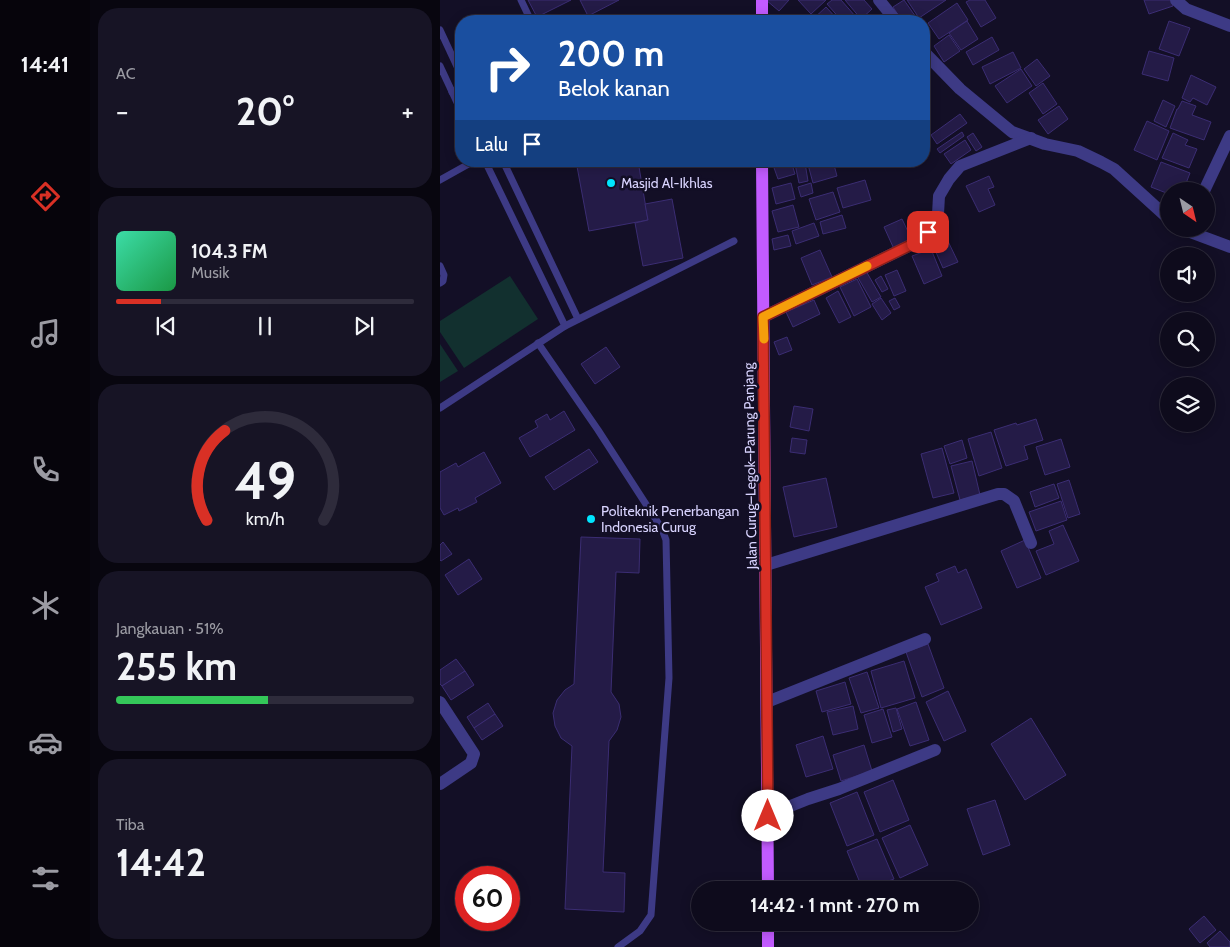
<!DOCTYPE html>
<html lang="id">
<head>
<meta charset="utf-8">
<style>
  body { margin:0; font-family:Cabin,sans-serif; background:#171425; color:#f1f3f6; height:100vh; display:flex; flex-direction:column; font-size:19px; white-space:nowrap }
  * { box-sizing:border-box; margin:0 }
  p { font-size:16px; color:#9b9ba3 }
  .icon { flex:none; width:28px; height:28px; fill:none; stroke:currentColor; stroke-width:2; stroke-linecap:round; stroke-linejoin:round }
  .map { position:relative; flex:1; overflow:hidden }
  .side { display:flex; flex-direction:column; gap:8px; padding:8px; background:#08060f; width:350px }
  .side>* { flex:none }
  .guide { position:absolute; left:15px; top:15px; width:475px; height:152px; border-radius:20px; box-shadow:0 2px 12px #0003,0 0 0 1px #2e2b3b; background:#1a4fa0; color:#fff; overflow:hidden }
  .needle { width:32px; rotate:145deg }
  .tools { position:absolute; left:720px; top:182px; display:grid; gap:10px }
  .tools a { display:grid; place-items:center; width:55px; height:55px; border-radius:50%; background:#0e0b1c; box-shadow:0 2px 12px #0003,0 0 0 1px #2e2b3b; font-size:25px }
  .speed { position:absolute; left:15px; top:866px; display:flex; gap:10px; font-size:25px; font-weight:700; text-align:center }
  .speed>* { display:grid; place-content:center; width:65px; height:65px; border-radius:50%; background:#0e0b1c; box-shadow:0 2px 12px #0003,0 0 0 1px #2e2b3b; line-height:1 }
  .speed .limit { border:8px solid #d22; background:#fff; color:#111 }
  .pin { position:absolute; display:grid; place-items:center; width:42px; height:42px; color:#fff; margin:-21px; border-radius:10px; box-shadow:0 2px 8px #0006 }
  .me { position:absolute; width:55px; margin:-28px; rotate:0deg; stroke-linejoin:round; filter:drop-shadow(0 0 4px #0008) }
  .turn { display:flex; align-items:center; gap:18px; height:105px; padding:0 20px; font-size:22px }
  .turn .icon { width:65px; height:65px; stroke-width:2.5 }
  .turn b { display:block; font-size:35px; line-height:42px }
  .then { display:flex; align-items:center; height:48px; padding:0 20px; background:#0003; gap:10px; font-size:19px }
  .big { font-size:38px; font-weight:800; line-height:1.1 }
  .side .card { flex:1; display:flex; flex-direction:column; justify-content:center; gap:8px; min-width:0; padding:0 18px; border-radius:20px; background:#171425 }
  .side .dial { align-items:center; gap:0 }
  .dial svg { height:130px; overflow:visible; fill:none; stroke:#2e2b3b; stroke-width:7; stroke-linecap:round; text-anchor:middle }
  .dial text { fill:#f1f3f6; stroke:none }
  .song { display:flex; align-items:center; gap:15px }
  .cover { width:60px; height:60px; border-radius:8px; background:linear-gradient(135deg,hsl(160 70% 55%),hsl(140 70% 35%)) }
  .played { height:5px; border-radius:2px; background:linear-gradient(90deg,#d93025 15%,#2e2b3b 15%) }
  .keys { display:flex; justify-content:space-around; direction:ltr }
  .heat { display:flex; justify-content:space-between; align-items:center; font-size:28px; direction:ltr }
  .charge { height:8px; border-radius:4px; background:linear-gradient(90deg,#34c759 51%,#2e2b3b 0) }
  .trip { position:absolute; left:251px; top:881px; width:288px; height:50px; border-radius:25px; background:#0e0b1c; box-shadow:0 2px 12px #0003,0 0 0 1px #2e2b3b; font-weight:800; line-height:50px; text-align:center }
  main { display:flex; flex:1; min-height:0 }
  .tab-bar { display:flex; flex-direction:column; width:90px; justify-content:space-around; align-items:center; background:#06040b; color:#9b9ba3 }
  .tab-bar .icon { width:35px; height:35px }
  .tab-bar .active { color:#d93025 }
  .tab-bar b { font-size:22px; color:#f1f3f6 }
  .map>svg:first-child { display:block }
  .green { fill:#12302f }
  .building { fill:#241b47; stroke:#3b2d73 }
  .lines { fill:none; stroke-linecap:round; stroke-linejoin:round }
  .service { stroke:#3d3a85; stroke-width:7 }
  .minor { stroke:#3d3a85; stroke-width:12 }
  .primary { stroke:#c25bff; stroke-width:12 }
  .route-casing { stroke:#8d1f18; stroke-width:12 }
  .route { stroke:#d93025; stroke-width:9 }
  .slow { stroke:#f59e0b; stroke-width:9 }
  .poi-dot { fill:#00e5ff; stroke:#130f26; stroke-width:2 }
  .labels { text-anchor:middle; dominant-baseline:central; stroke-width:5; stroke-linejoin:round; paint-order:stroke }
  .poi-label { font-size:14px; fill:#d9d4ff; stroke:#130f26; text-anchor:start }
  .street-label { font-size:14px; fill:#d9d4ff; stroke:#130f26 }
</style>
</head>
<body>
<main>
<nav class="tab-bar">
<b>14:41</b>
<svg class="icon active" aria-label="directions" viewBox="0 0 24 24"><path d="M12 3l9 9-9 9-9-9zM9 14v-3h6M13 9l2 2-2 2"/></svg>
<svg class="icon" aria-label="music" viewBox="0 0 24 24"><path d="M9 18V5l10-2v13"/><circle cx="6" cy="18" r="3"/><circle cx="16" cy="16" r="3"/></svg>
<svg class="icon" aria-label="phone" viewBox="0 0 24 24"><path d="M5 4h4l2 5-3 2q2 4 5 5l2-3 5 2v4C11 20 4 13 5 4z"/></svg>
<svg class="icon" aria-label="climate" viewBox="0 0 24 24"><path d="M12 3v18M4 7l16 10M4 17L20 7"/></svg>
<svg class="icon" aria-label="car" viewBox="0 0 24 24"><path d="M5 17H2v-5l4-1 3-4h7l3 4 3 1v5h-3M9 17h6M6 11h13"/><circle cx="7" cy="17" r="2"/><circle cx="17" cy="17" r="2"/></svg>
<svg class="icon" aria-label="filters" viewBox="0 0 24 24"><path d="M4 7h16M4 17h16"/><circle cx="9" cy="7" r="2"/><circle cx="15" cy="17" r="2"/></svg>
</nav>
<section class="side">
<div class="card"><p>AC</p>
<div class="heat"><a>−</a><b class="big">20°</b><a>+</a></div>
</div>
<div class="card">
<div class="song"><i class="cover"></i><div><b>104.3 FM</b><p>Musik</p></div></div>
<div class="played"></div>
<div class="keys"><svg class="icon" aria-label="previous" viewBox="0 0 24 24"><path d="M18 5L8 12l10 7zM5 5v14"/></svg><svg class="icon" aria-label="pause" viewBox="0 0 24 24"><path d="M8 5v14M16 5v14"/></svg><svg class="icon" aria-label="next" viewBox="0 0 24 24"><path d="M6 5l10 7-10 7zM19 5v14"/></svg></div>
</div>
<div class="card dial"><svg viewBox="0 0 100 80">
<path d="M14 69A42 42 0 1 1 86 69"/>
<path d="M14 69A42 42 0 0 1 25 14" stroke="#d93025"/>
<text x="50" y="56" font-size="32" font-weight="700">49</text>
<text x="50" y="72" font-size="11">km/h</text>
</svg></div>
<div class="card"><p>Jangkauan · 51%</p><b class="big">255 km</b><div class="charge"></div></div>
<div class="card"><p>Tiba</p><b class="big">14:42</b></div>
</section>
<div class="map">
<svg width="790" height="947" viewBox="0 0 790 947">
  <rect width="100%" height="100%" fill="#130f26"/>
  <g class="green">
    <path d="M70 276 98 319 24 368 0 332V321Z"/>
    <path d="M0 344 18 371 0 382Z"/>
  </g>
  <g class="building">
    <path d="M88 0H131L97 17Z"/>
    <path d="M140 0H179L148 16Z"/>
    <path d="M326 0H349L339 11Z"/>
    <path d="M358 0H386L371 14Z"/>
    <path d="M392 0H401L416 17 412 21H402L387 4Z"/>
    <path d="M405 0H424L432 9 421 19Z"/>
    <path d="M464 0 478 20 476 21H462L453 7Z"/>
    <path d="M467 0H506L479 18Z"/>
    <path d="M530 0H545L556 18 541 27 526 2Z"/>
    <path d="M704 0H731L733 6 709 14Z"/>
    <path d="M517 3 528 20 499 39 488 23Z"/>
    <path d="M386 7 399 21H373L372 20Z"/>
    <path d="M527 21 538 39 521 50 509 33Z"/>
    <path d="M729 21 750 28 739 56 719 49Z"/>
    <path d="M509 35 520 51 504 62 494 46Z"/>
    <path d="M552 37 559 50 533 65 526 52Z"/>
    <path d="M709 51 734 58 728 81 702 74Z"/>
    <path d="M573 52 581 68 550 84 542 67Z"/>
    <path d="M597 59 610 76 596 86 584 69Z"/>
    <path d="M581 69 592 86 567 103 555 86Z"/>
    <path d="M751 75 776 87 767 105 753 98 750 102 742 98Z"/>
    <path d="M603 83 617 104 603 114 589 93Z"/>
    <path d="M723 100 735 106 726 127 714 121Z"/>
    <path d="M742 101 756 106 752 115 771 122 764 140 730 128 737 109H738Z"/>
    <path d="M619 106 628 119 608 134 598 120Z"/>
    <path d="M520 114 527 123 497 144 491 135Z"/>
    <path d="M707 121 729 131 717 160 694 150Z"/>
    <path d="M522 132 524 136 500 153 497 149Z"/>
    <path d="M533 133 542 147 536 151 527 137Z"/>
    <path d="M733 133 748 140 745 145 757 149 749 168 722 158Z"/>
    <path d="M525 140 531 150 511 164 504 154Z"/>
    <path d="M136 161H198L208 220 149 231Z"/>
    <path d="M343 161H351L355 174 338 179 333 165Z"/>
    <path d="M367 161H393L397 176 373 183Z"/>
    <path d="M721 162 750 173 743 191H729V194L711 187Z"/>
    <path d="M365 163 368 181 359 183 355 164Z"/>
    <path d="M549 176 554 187 548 189 555 205 539 212 526 186Z"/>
    <path d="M425 180 431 200 403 208 397 188Z"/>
    <path d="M351 183 355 199 336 204 332 188Z"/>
    <path d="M371 183 373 193 361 197 358 187Z"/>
    <path d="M393 192 400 212 376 220 369 199Z"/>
    <path d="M232 199 243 258 203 266 195 223 208 220 205 204Z"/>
    <path d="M353 205 359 227 338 232 332 211Z"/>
    <path d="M402 215 406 228 383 234 380 222Z"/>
    <path d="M462 219 472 240 454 249 444 227Z"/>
    <path d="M374 223 379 236 356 244 352 231Z"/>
    <path d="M348 235 351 246 334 250 332 239Z"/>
    <path d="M505 235 518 262 503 268 491 241Z"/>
    <path d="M491 249 502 276 484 284 472 256Z"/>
    <path d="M380 250 392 277 372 285 361 258Z"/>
    <path d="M457 270 466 291 454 296 445 275Z"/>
    <path d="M426 271 441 297 432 302 417 276Z"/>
    <path d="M441 276 448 289 442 292 435 280Z"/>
    <path d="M417 279 431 307 414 316 400 287Z"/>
    <path d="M398 291 411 317 399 323 386 298Z"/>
    <path d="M441 298 451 313 442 320 432 304Z"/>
    <path d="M455 298 460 307 454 310 449 301Z"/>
    <path d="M374 300 380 314 353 327 346 312Z"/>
    <path d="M347 337 352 350 339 355 334 342Z"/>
    <path d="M166 347 180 367 155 384 141 364Z"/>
    <path d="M354 406 373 409 369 431 350 427Z"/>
    <path d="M124 411 135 430 90 457 79 438 98 427 95 421 107 414 110 420Z"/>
    <path d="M596 419 603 440 584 446 588 459 566 466 554 430 576 423 577 425Z"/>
    <path d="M551 432 562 468 539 476 528 439Z"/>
    <path d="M352 438 367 440 365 454 350 452Z"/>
    <path d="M621 439 630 467 605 475 596 447Z"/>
    <path d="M522 440 527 458 510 464 504 446Z"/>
    <path d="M502 448 514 493 493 498 481 454Z"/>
    <path d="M149 449 158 462 114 490 105 477Z"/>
    <path d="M44 452 61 483 35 498 37 502 19 511 18 508 4 515 0 508V472L16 463 18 467Z"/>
    <path d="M532 461 540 495 520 500 511 466Z"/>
    <path d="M386 478 397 527 354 537 343 487Z"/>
    <path d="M629 480 640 514 628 518 617 484Z"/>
    <path d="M614 484 619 498 595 507 590 492Z"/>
    <path d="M621 501 627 520 596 531 589 512Z"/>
    <path d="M623 525 639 561 606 575 596 551 614 544 609 531Z"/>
    <path d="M141 537 200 539 199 573 176 572 171 692 179 704 181 717 177 730 169 741 163 872 185 873 184 912 125 909 132 746 121 738 115 726 113 713 117 700 125 690 134 684Z"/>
    <path d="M585 540 601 578 577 588 561 551Z"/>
    <path d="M3 542 12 554 1 561 0 560V545Z"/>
    <path d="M29 559 42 579 18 595 5 575Z"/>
    <path d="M515 566 518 573 526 569 542 608 501 625 485 587 499 581 496 574Z"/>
    <path d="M488 644 504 688 482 697 466 652Z"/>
    <path d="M16 659 25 671 2 686 0 684V670Z"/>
    <path d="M464 661 475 698 441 708 431 671Z"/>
    <path d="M25 671 34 685 11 700 2 686Z"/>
    <path d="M427 672 439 708 421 713 409 678Z"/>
    <path d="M405 682 411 704 382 712 376 691Z"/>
    <path d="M508 691 526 731 504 741 486 702Z"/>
    <path d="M476 702 489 740 470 746 457 709Z"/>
    <path d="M48 703 55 714 34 728 27 717Z"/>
    <path d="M413 706 418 729 393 735 387 712Z"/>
    <path d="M456 708 462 729 453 732 447 710Z"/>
    <path d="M443 709 452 737 432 743 424 715Z"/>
    <path d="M55 714 63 726 42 740 34 728Z"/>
    <path d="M591 718 626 775 585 800 551 744Z"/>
    <path d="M383 736 393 769 366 777 356 745Z"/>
    <path d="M424 745 432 771 401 781 393 755Z"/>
    <path d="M453 780 469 820 440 832 424 792Z"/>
    <path d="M417 792 434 835 407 846 390 803Z"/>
    <path d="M555 800 570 845 543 855 527 809Z"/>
    <path d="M470 825 488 865 460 878 442 838Z"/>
    <path d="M437 839 454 879 423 890 407 851Z"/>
    <path d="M764 916 776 930 760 943 749 929Z"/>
    <path d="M780 931 790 942V947H770L767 943Z"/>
  </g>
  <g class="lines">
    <g class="service">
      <path d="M81 0 91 21"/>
      <path d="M0 30 21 75"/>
      <path d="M0 66 21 111"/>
      <path d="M12 92 21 88"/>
      <path d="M45 161 125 326"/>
      <path d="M63 161 138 319"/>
      <path d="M0 180 34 161"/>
      <path d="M0 266 4 275 3 281 0 283"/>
      <path d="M98 343 158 430 222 529 226 540 229 678 211 915 200 931 178 947"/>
      <path d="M0 408 125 326 294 241"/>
    </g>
    <g class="minor">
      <path d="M439 0 456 21"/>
      <path d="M736 0 746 9 790 26"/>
      <path d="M484 52 520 89 572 132 605 144 638 151 661 162 674 169 729 219"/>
      <path d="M764 191 790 136"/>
      <path d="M742 229 790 247"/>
      <path d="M323 317 477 242 494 225 498 214 499 196 509 179 520 166 591 138"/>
      <path d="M326 565 558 494H564L574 501 591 543"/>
      <path d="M0 702 34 754 31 763 0 784"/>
      <path d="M327 702 485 639"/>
      <path d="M328 815 368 799 399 789 495 750"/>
    </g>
    <g class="primary">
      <path d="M322 0V21"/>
      <path d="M322 161 328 890"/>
      <path d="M328 922V947"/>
    </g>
  </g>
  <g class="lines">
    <g class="route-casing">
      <path id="route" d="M328 816 323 317 477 242 488 232"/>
    </g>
    <use href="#route" class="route"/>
    <path class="slow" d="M324 339 323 317 427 266"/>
  </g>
  <g class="poi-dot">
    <circle cx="171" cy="183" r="5"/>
    <circle cx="151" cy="519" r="5"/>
  </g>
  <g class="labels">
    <g class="poi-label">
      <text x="181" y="183">Masjid Al-Ikhlas</text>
      <text x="161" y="511">Politeknik Penerbangan<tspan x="161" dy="16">Indonesia Curug</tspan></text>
    </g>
    <g class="street-label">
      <text transform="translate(310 466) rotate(-91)">Jalan Curug–Legok–Parung Panjang</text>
    </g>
  </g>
</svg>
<div class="tools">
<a><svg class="needle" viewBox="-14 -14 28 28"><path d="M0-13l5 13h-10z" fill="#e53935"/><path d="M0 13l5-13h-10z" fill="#9b9ba3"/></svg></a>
<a><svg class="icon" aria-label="sound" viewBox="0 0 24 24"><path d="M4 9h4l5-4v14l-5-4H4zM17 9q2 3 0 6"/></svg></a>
<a><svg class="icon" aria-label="search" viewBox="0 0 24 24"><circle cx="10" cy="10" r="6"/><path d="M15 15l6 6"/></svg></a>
<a><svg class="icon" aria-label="layers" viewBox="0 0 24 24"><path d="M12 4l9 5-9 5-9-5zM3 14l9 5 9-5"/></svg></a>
</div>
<div class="speed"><div class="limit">60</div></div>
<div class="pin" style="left:488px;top:232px;background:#d93025"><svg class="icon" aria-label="arrive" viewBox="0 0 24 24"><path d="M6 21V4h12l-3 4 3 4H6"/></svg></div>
<svg class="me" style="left:328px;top:816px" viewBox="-20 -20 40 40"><circle r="19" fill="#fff"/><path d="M0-13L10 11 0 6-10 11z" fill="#d93025"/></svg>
<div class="trip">14:42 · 1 mnt · 270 m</div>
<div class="guide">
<div class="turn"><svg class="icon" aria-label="right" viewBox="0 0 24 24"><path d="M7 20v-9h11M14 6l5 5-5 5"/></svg><div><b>200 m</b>Belok kanan</div></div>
<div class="then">Lalu<svg class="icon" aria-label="arrive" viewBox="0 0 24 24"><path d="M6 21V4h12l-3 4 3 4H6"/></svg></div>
</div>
</div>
</main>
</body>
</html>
